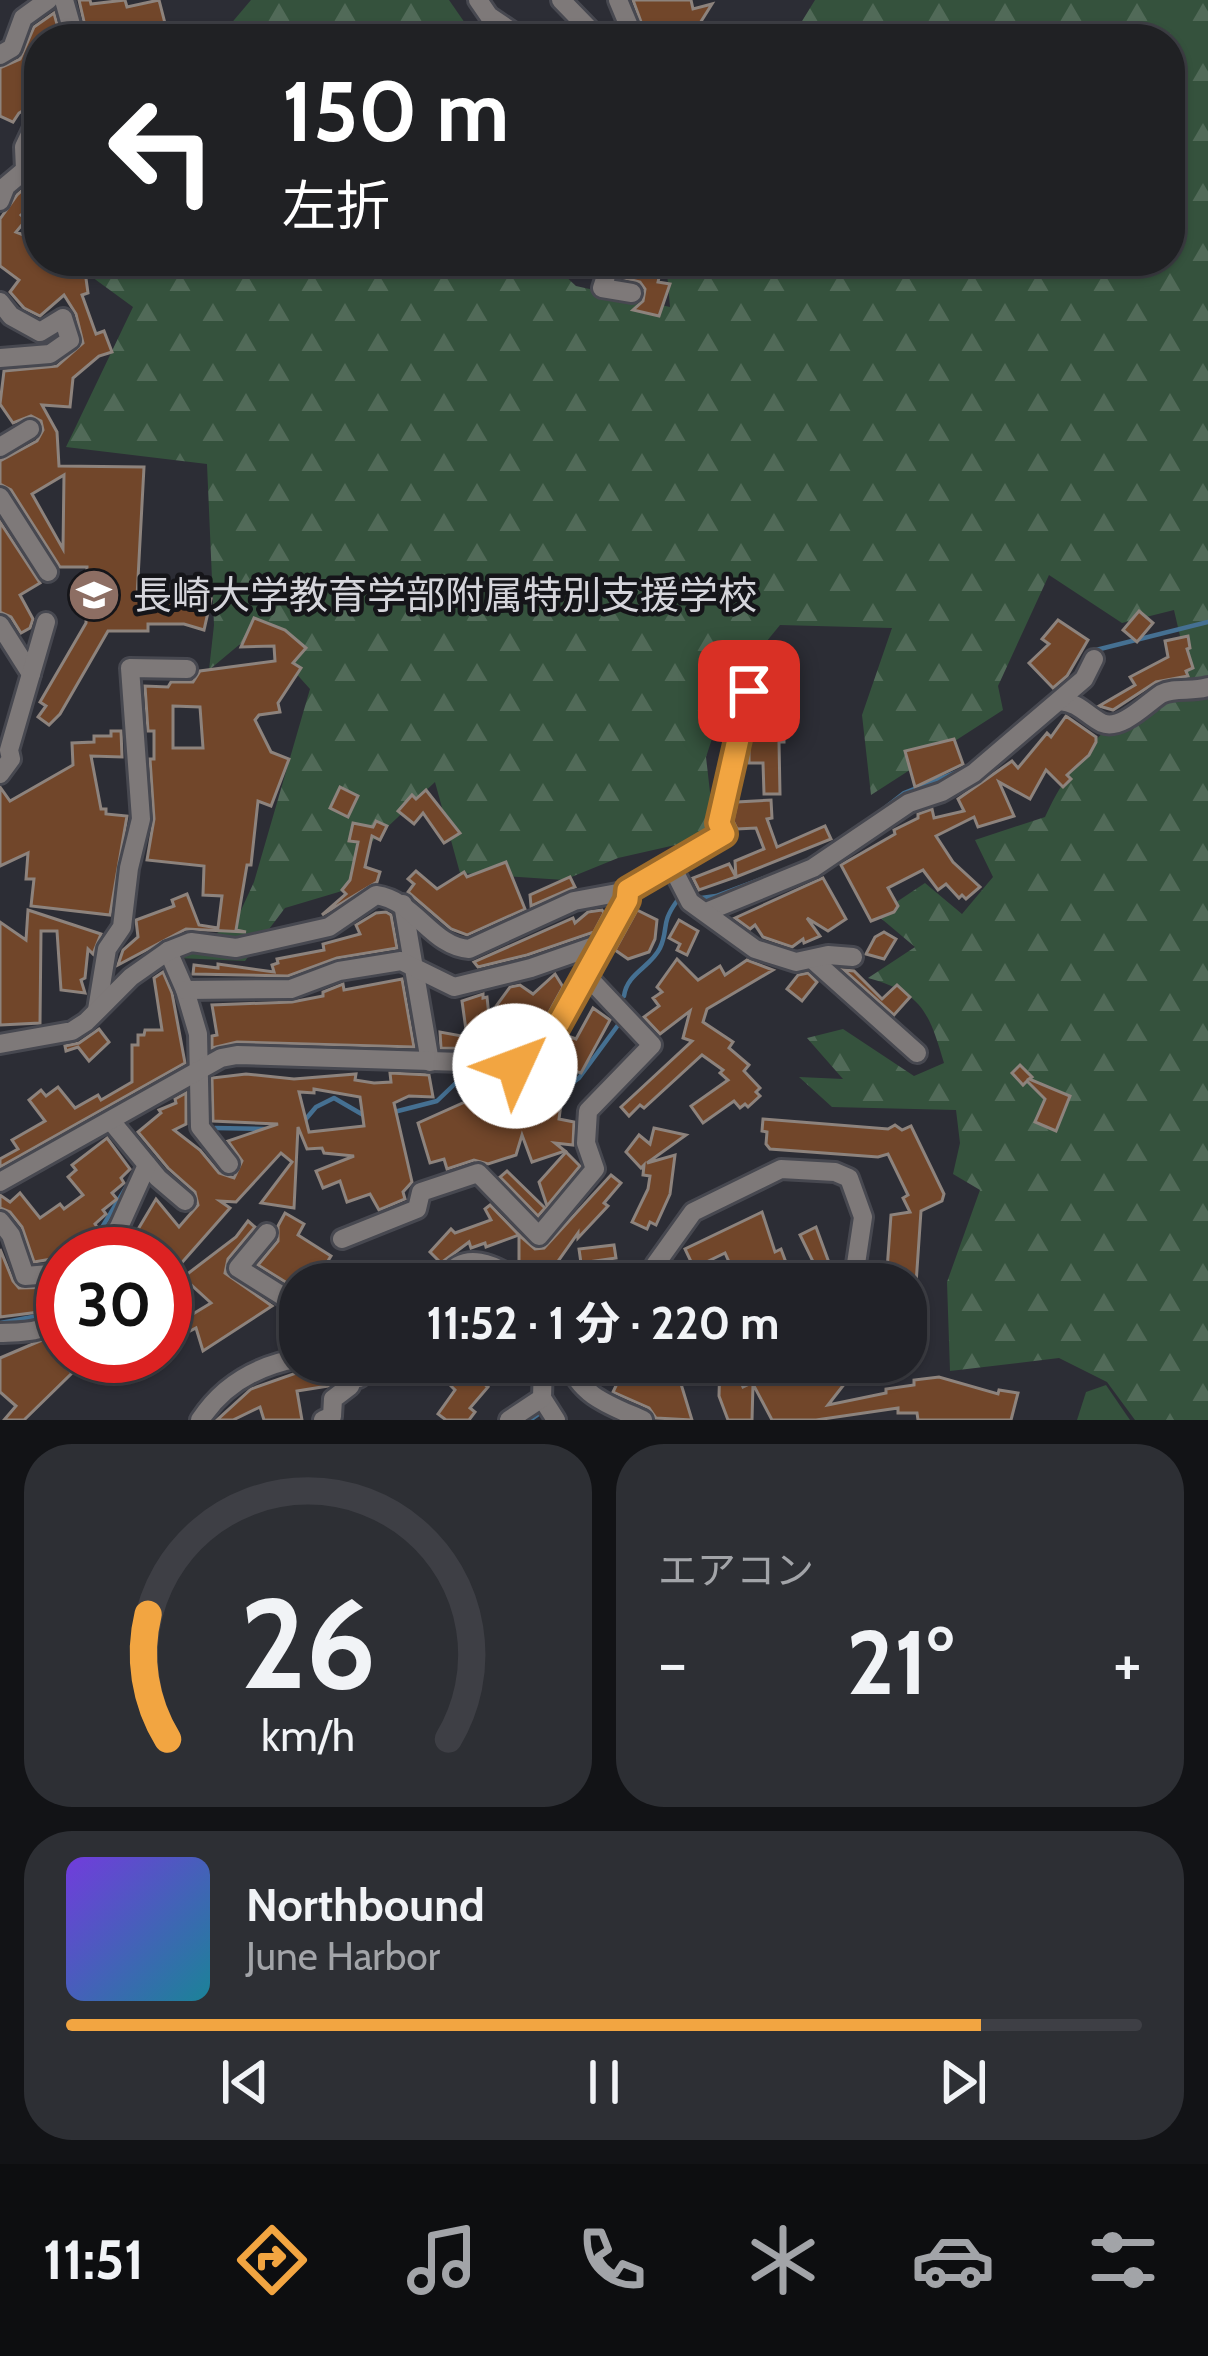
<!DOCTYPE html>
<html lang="ja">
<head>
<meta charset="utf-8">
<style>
  body { margin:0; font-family:Cabin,"Noto Sans JP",sans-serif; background:#2d2f34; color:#f1f3f6; height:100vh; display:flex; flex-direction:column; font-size:45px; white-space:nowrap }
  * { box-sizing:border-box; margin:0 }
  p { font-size:39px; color:#a2a4a8 }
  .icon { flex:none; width:66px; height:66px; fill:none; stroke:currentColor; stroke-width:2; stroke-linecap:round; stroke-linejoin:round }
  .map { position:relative; height:1420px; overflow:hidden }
  .panel { display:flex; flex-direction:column; gap:24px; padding:24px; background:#121316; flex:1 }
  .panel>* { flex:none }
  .guide { position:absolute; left:24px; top:24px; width:1161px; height:252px; border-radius:48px; box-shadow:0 3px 9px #0004,0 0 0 3px #3e3f45; background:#202124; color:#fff; overflow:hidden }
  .speed { position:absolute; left:36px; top:1227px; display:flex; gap:24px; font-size:60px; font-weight:700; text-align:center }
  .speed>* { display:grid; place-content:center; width:156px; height:156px; border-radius:50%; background:#212228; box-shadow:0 3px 9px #0004,0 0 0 3px #3e3f45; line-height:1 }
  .speed .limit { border:18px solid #d22; background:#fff; color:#111 }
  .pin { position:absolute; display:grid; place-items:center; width:102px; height:102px; color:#fff; margin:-51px; border-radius:24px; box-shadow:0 6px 18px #0006 }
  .me { position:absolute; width:132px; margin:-66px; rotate:47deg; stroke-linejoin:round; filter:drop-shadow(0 0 9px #0008) }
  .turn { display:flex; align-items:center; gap:42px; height:252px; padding:0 60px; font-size:54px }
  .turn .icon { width:156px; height:156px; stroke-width:2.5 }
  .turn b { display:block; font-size:84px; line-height:102px }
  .big { font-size:90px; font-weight:700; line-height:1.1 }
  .panel .tile { flex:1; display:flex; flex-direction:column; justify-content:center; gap:18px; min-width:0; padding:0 42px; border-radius:48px; background:#2d2f34 }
  .panel .dial { align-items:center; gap:0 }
  .dial svg { height:312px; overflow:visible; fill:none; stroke:#3e3f45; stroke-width:7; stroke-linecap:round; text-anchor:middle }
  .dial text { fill:#f1f3f6; stroke:none }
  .song { display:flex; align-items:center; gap:36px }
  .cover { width:144px; height:144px; border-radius:18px; background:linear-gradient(135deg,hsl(260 70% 55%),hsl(190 70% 35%)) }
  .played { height:12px; border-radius:6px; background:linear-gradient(90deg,#f2a541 85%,#3e3f45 85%) }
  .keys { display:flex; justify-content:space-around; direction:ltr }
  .heat { display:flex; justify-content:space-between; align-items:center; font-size:66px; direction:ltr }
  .panel .tiles { flex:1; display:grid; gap:24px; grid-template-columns:1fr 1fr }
  .tile:last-child { grid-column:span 2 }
  .trip { position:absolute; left:279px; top:1263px; width:648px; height:120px; border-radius:48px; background:#212228; box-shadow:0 3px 9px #0004,0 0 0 3px #3e3f45; font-weight:700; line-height:120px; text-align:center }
  .dock { display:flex; height:192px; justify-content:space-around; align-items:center; background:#0d0e10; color:#a2a4a8 }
  .dock .icon { width:84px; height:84px }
  .dock .on { color:#f2a541 }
  .dock b { font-size:54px; color:#f1f3f6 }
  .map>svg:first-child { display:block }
  .grass { fill:#35523d }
  .forest { fill:url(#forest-firs) }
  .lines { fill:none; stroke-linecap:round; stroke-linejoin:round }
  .stream { stroke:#457092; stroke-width:4.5 }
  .building { fill:#71462a; stroke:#8d837d; stroke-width:3; fill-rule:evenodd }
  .minor-casing { stroke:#474850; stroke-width:24 }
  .minor { stroke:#7e7979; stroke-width:18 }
  .route-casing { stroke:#9d6b2a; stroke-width:30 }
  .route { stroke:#f2a541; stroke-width:21 }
  .labels { text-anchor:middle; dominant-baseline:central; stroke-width:9; stroke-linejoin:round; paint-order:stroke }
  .poi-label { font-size:39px; fill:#d5d5db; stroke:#151519; text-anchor:start }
</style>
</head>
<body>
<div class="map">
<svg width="1208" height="1420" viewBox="0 0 1208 1420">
  <defs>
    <pattern id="forest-firs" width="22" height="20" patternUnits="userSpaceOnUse" patternTransform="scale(3)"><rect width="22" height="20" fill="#35523d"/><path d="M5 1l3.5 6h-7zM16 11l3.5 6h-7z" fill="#516a58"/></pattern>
  </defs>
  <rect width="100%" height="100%" fill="#2c2d35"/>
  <path class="grass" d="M1106 1385 1130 1420H1077L1086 1392Z"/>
  <g class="forest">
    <path d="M251 0H449L476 39H218Z"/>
    <path d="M815 0H1208V1420H1135L1107 1382 1059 1358 950 1371 947 1282 980 1190 953 1174 960 1143 956 1110 832 1107 799 1077 843 1079 807 1038 843 1029 914 1076 944 1063C929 1012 922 993 868 978L915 947 877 915 925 883 962 914 993 877 975 840 1045 817C1079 743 1125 711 1186 662L1174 610 1122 623 1049 575 998 686 1003 710 871 795 862 715 892 628 780 625 729 687 706 757 715 836 618 858 564 880 460 873 435 782 359 854 352 888 285 908 245 961 178 958 236 921 254 882 310 689 257 630 209 670 214 625 207 464 66 447 133 307 70 261H549L576 286 670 307 666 261H1170V39H791Z"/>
  </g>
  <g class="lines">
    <g class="stream">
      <path d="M1092 651 1208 622"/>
      <path d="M867 822 904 793 967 768"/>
      <path d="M694 899 716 896 786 870"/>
      <path d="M624 996C627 973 651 967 660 948 669 929 660 924 677 901L683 900"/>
      <path d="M559 1093 579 1078 621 1021"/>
      <path d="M394 1112 437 1101 462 1077 483 1074 543 1092"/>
      <path d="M305 1120 316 1107 334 1098 365 1116"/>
      <path d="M215 1128 265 1129"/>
      <path d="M86 1254 130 1181"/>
      <path d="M0 1323 43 1315 63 1293"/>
      <path d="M530 1420 540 1413"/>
    </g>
  </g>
  <g class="building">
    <path d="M79 0H90L91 4 125 0 127 7 159 0 169 39H88Z"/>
    <path d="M633 0H691L693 9 712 4 690 39H685L661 24 644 30Z"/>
    <path d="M54 13 61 39H39V101L19 113 13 122 0 116V68L20 59 34 27Z"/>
    <path d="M39 175V199L21 215 26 220 16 232 39 241V261L84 264 88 293 82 295 96 334 104 331 112 352 99 356 73 378 70 407 42 405 57 432 59 466 144 467 137 597 211 599 204 630 184 624H148V631H108L60 714 49 725 38 717 46 706 40 702 86 623 87 567H60L11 490 0 484V461L37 441 43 430 41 421 31 416 13 423 0 404 4 371 57 366 83 343 76 314 64 295 40 316 24 308 10 292 19 280 0 266V219L17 195ZM64 475 63 549 32 494Z"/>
    <path d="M624 261H663L658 282 670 284 659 316 633 310 643 301 645 289 640 282 620 277Z"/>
    <path d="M0 522 40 583 20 595 33 619 30 628 21 633 11 617 0 612Z"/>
    <path d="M1139 611 1153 623 1137 642 1123 630Z"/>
    <path d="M254 618 285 630 306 648 293 663 301 668 278 703 280 712 259 715 255 720 271 752 289 759 271 806 258 801 251 865H247L236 930 246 932 186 929 118 965 123 950 138 937 136 920 174 906 172 900 187 894 199 925 218 928 222 896 203 895 204 866 147 860 154 819 150 759H154V731H148L145 686 168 687 171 682H193L200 671 275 661 274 646 241 647ZM173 706 200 707 203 748H173Z"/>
    <path d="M1058 620 1088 640 1067 676 1053 688 1029 663 1049 644 1042 639Z"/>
    <path d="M1188 636 1190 648 1187 649 1193 668 1186 671 1188 676 1156 682 1113 710 1099 706 1135 685 1130 677 1168 657 1165 641Z"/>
    <path d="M774 681 788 682 787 696H783L784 742H779L780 794H764L763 763H749V749L757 708 763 700 768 699Z"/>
    <path d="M1066 716 1096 737V742L1089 755 1067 775 1071 779 1063 787 1046 770 1030 799 999 782 1014 816 978 827 974 817 936 836 953 862 980 887 966 899 962 895 959 898 946 884 938 890 923 870 888 888 898 906 894 912 871 921 841 865 895 834 894 830 918 818V814L932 809 934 818 964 811 958 799 1012 761 1018 768 1047 733 1051 737Z"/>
    <path d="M111 731H121L122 757 91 756 101 809H106V814L127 816 110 915 31 906 34 879H26L28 853 0 866V787L10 801 73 765 72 743 94 742V736H111Z"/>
    <path d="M954 739 963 764 915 787 905 751Z"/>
    <path d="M340 787 358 796 348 817 330 808Z"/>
    <path d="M426 790 460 833 444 843 423 813 414 824 398 811 412 795 416 799Z"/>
    <path d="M771 800 772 818 767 819 777 847 825 826 831 839 736 877 735 861 764 849 756 828 737 829 733 821 737 802Z"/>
    <path d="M376 821 387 826 380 840 372 836 365 867 380 872 377 882 322 915 346 894 342 890 350 880 358 842 349 841 353 823 373 827Z"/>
    <path d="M506 862 525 909 467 935 451 929 408 892 414 884 408 879 416 871 437 889 464 872 467 877Z"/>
    <path d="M729 864 736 877 699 890 693 878Z"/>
    <path d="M570 877 575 887 531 906 530 895Z"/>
    <path d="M823 878 846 919 828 931 807 918 820 936 804 943 803 939 792 947 763 937 755 925 750 929 735 918Z"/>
    <path d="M28 910 101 934 93 954 88 949 85 978 81 980 85 993 61 990 57 931H41L40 1023 0 1025V922L26 940Z"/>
    <path d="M602 910 604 913 594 932 527 955 478 967 474 962 573 918 575 923 588 912Z"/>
    <path d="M637 910 657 920 655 939 649 952 628 959 615 950Z"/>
    <path d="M386 912 391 915 397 948 337 958 288 976 193 974 194 965 218 968V964L274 972 272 965 278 963 277 959 324 950 323 944 360 934 356 925 376 913Z"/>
    <path d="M679 920 698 931 687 955 677 950 680 944 669 938Z"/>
    <path d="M884 932 896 939 884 959 866 954 875 937Z"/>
    <path d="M677 959 698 980 720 966 725 975 747 960 773 970 707 1009 703 1022 733 1042 729 1048 749 1065 744 1071 760 1088 756 1092 760 1096 748 1107 745 1104 740 1108 734 1101 703 1123 691 1106 728 1080 720 1073 723 1070 702 1055 644 1108 640 1105 629 1116 621 1107 692 1041 683 1038 690 1011 660 1034 644 1017 659 1006 653 998 662 992 657 987Z"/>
    <path d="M844 970 854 971 882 999 897 985 910 997 894 1015Z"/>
    <path d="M163 972 172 993 185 1063 0 1167V1159L18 1149 12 1140 45 1121 29 1100 41 1090 46 1096 58 1087 75 1108 98 1095 101 1100 132 1082V1045H138V1035H144L145 1030H162L154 978Z"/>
    <path d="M808 973 817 982 802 1001 787 989 798 975Z"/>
    <path d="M555 974 563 987 537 1034 528 1044V1049L441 1048 440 1032 467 1037 462 1001 483 994V998L487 997 489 1016 510 987 520 985 533 994Z"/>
    <path d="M402 979 414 1047 237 1042 212 1048V1036L217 1035 212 1005 292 1002 323 996V992L343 984 344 990Z"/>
    <path d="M593 1008 610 1020 581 1073 572 1070 555 1103 561 1104 559 1119 574 1122 573 1145 555 1143 565 1151 532 1162 522 1135 516 1155 488 1164 474 1160 447 1169 444 1159 430 1163 418 1123 465 1102 483 1100 527 1115V1112L535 1113 541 1073 547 1075 552 1069 571 1037 576 1039Z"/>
    <path d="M99 1029 109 1042 89 1061 78 1047 66 1051 65 1046 79 1043Z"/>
    <path d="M1020 1065 1032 1077 1029 1079 1070 1096 1056 1131 1035 1122 1045 1099 1027 1081 1023 1085 1012 1073Z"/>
    <path d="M390 1073 429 1075 433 1097 409 1096 394 1103 412 1182 403 1192 405 1199 379 1210 370 1194 347 1202 340 1181 323 1188 316 1171 354 1156 324 1153 322 1148 307 1149 298 1127 294 1208 261 1203 292 1162 281 1153 236 1202 220 1201 230 1208 178 1267 172 1261 165 1268V1254H117L128 1238 131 1241 156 1199 179 1227 198 1205 195 1192 168 1168 138 1132 161 1113 159 1110 176 1103 175 1099 186 1093V1124L174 1130 200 1150 219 1173 234 1178 242 1161 228 1141 278 1124 213 1121 212 1078 246 1074 294 1079 356 1074 355 1080 374 1083 391 1082ZM314 1089 360 1097 364 1126 309 1132 299 1092 314 1093Z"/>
    <path d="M763 1119 888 1129 895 1125 902 1130 911 1126 944 1194 942 1201 921 1211 916 1284H886L891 1215 910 1212 903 1198 908 1195 888 1154 878 1157 770 1149 766 1144 767 1132 762 1131Z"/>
    <path d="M654 1128 686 1135 647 1163 675 1155 670 1194 656 1225 650 1222 647 1229 632 1222 648 1189 650 1176 643 1175 644 1165 641 1168 626 1152 639 1135 650 1144Z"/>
    <path d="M107 1138 130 1169 121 1178 124 1183 112 1193 117 1199 103 1210 106 1214 95 1224 100 1231 75 1246 81 1254 34 1262 22 1227 10 1212 0 1208V1195L10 1202 20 1193 40 1218 60 1204 64 1209 83 1195 68 1177 76 1170 72 1165Z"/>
    <path d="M566 1152 580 1166 547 1206 539 1182Z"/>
    <path d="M507 1171 545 1208 538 1216 500 1177Z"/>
    <path d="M611 1175 621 1183 604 1203 608 1206 578 1238V1233L544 1281 519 1265V1235L535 1249 544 1248Z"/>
    <path d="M490 1205 519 1235 486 1247 485 1243 471 1248 469 1242 441 1263 430 1252 451 1229 455 1233 491 1220 485 1209Z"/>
    <path d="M762 1212 775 1252 781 1249 794 1284H739L725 1253 694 1268 685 1249Z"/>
    <path d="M285 1213 304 1224 298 1235 331 1256 318 1277 328 1284H300V1291L258 1265 278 1241V1226Z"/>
    <path d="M248 1221 255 1227 228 1259 225 1273 272 1306 203 1351 196 1328 190 1331 183 1320 211 1303 186 1280V1275L236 1237Z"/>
    <path d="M816 1227 835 1279 824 1284 800 1235Z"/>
    <path d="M614 1245 616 1258 581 1263 579 1249Z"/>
    <path d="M0 1249 13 1281 19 1288 61 1287 49 1306 39 1312 0 1317Z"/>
    <path d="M63 1331V1365L72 1373 24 1420H4L16 1406 0 1392V1358Z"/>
    <path d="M471 1362H500L483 1383 488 1387 470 1408 475 1412 469 1420H446L438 1414 455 1390 451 1386Z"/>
    <path d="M588 1362H647L655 1380 678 1374 692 1420 656 1418 649 1408 613 1392 623 1371 597 1381Z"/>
    <path d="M720 1362H727L732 1375 737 1373 743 1387 766 1376 761 1365 768 1362H820L827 1375 834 1367 849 1378 828 1405 886 1393V1389L914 1385V1380L939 1377 998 1394 999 1390 1018 1393 1011 1420H918L917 1413H898V1408L816 1420H772L753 1384 752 1420H728L719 1396Z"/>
    <path d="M313 1367 338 1378 328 1386 297 1391 302 1420H264L260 1407 233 1420H217L251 1389Z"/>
  </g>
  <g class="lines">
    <g class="minor-casing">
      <g id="minor">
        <path d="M64 0 75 39"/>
        <path d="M478 0 489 16 523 39"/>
        <path d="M561 0 599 39"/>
        <path d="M618 0 631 31 630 39"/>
        <path d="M0 55 12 48 23 18 48 0"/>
        <path d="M0 201 6 186 25 170 24 147 39 115"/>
        <path d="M611 261 602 288 632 293"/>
        <path d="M0 302 11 316 40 332 63 318 70 340 50 354 0 358"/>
        <path d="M0 447 30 429"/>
        <path d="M0 497 48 572"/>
        <path d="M0 625 31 674"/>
        <path d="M1060 701C1080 703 1086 715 1102 723 1121 731 1147 703 1161 694 1174 687 1193 692 1208 687"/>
        <path d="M0 774 11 759 9 750 46 622"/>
        <path d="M671 865 724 834 719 823 744 703 762 676"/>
        <path d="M403 904 430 1062"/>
        <path d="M706 912 813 868 909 803 942 792 974 773 1084 679 1094 659"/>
        <path d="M168 951 185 990 198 1034 200 1127 229 1164"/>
        <path d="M813 960 917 1053"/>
        <path d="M185 990 291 989 339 971 401 961 454 987 531 968 600 944"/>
        <path d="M97 1010 107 949 122 927 129 868 141 819 130 668 187 669"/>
        <path d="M0 1044 72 1031 86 1022 131 977 168 951 191 942 236 948 329 927 376 895C416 901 431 946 469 949L574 901 628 891 671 865 690 902 755 949 796 962 828 955 853 957"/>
        <path d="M111 1121 158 1178 185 1201"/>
        <path d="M0 1182 221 1058 237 1055 530 1064 539 1059 627 900 628 891"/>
        <path d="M0 1221 11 1235 25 1276 63 1273"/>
        <path d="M267 1233 238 1268 300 1307"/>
        <path d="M342 1239 417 1209 421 1192 478 1173 539 1236 595 1169 586 1143 588 1111 652 1045 586 975"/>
        <path d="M101 1254 119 1227 147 1165"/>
        <path d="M443 1284C461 1246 497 1265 523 1284"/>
        <path d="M654 1284 655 1265 693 1212 781 1169 835 1172 849 1178 863 1217 853 1284"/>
        <path d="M0 1333C26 1332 48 1334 63 1310"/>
        <path d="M332 1362 348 1367 359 1378 379 1362"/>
        <path d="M543 1362 542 1398 556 1420"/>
        <path d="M569 1362C579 1396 612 1406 643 1420"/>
        <path d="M200 1420C223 1385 258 1365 300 1358"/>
        <path d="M323 1420 332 1416 333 1399 350 1386 355 1373"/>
        <path d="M509 1420 542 1398"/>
      </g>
    </g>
    <use href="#minor" class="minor"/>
  </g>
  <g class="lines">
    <g class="route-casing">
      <path id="route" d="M515 1066 539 1059 627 900 628 890 724 834 719 823 749 691"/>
    </g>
    <use href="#route" class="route"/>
  </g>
  <defs>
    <g id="school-disc" transform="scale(2.7)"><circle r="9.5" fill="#8d6e63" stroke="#151519"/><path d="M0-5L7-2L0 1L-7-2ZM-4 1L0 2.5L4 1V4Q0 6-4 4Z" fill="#fff"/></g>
  </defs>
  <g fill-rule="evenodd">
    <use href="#school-disc" x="94" y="595"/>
  </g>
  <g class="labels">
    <g class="poi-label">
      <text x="133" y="595">長崎大学教育学部附属特別支援学校</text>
    </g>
  </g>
</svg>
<div class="speed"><div class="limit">30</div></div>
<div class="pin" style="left:749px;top:691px;background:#d93025"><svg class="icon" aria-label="arrive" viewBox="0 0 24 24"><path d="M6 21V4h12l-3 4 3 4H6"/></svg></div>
<svg class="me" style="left:515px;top:1066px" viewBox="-20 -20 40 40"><circle r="19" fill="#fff"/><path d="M0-13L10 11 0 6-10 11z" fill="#f2a541"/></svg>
<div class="trip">11:52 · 1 分 · 220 m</div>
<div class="guide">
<div class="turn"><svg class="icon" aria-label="left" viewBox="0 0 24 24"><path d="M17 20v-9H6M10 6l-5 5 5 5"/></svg><div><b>150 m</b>左折</div></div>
</div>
</div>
<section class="panel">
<div class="tiles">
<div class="tile dial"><svg viewBox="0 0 100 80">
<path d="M14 69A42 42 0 1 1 86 69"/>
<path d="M14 69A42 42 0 0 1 9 37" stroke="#f2a541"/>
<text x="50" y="56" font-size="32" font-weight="700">26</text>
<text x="50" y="72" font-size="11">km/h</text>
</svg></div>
<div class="tile"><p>エアコン</p>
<div class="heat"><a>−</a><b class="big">21°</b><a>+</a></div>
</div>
<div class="tile">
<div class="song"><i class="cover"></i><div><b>Northbound</b><p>June Harbor</p></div></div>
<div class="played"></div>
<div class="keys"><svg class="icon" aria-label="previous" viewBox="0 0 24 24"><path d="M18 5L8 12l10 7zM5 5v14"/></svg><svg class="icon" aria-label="pause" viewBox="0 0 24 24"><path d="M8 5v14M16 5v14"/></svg><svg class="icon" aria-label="next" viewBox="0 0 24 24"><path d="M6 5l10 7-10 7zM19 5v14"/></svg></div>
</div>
</div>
</section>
<nav class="dock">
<b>11:51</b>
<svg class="icon on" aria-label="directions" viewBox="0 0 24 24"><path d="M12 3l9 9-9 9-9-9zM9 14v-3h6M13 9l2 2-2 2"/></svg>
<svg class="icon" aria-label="music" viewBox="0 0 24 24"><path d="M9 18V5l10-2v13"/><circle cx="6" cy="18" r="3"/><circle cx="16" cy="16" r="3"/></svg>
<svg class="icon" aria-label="phone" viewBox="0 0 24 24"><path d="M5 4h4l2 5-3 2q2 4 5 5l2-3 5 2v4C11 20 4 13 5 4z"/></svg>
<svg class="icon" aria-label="climate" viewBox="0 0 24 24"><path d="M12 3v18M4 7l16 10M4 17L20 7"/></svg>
<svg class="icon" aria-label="car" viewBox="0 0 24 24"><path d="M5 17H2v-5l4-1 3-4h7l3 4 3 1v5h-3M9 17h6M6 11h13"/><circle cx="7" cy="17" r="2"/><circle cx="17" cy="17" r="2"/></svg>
<svg class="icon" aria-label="filters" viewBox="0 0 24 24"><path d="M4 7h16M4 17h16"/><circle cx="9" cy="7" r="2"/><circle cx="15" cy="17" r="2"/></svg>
</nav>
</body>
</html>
